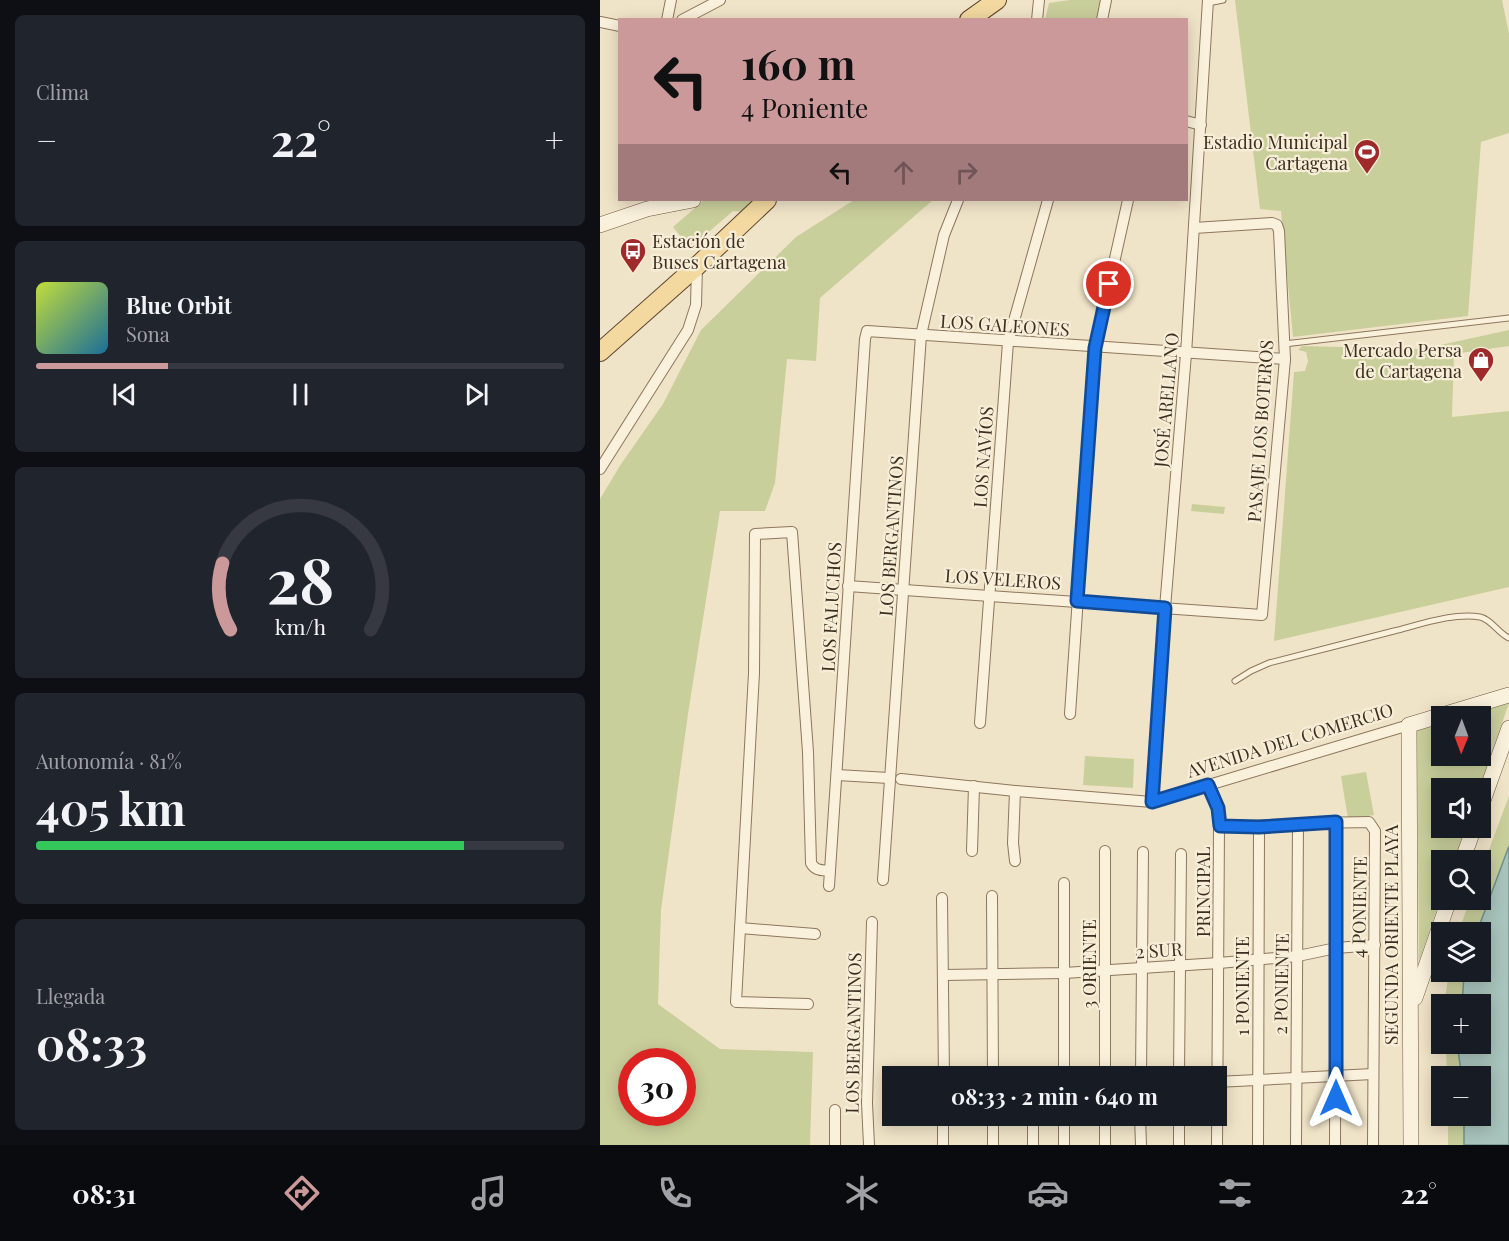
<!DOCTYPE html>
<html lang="es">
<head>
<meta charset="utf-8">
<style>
  body { margin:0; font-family:"Playfair Display",serif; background:#20242c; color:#f1f3f6; height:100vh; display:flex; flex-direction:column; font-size:22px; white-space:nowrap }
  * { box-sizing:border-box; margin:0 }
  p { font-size:20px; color:#9ea1a6 }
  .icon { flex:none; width:33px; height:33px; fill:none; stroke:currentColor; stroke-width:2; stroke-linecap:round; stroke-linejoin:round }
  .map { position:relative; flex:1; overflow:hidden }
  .details { display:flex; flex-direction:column; gap:15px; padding:15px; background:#0d0f14; width:600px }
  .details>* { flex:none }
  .top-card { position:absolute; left:18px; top:18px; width:570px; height:183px; border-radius:0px; box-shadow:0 3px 15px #0003; background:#cc999b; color:#111; overflow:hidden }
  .needle { width:39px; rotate:181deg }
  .buttons { position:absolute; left:831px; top:706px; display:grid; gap:12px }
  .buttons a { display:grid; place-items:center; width:60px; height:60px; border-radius:0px; background:#171b24; box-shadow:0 3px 15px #0003; font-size:30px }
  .speed { position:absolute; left:18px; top:1048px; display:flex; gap:12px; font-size:30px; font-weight:700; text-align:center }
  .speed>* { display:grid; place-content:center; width:78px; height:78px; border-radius:50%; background:#171b24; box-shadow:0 3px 15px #0003; line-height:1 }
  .speed .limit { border:9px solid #d22; background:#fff; color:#111 }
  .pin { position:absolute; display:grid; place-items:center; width:51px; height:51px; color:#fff; margin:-26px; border:3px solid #fff; border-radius:50%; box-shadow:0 2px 6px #0007 }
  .me { position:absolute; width:66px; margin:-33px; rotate:0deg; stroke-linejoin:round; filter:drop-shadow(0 0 4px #0008) }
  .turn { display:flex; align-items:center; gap:21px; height:126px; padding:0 24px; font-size:27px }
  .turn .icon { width:78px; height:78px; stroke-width:2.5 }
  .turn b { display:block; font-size:42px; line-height:51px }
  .lanes { display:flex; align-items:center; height:57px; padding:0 24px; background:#0003; justify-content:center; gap:30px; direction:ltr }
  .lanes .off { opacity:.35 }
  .big { font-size:45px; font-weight:700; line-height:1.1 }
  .details .widget { flex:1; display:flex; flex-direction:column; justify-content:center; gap:9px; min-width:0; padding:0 21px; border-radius:9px; background:#20242c }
  .details .dial { align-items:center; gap:0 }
  .dial svg { height:156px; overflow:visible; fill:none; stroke:#363941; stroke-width:7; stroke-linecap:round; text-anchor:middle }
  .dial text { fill:#f1f3f6; stroke:none }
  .song { display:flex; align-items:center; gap:18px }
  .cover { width:72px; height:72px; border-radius:9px; background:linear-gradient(135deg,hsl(70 70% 55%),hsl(200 70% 35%)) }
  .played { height:6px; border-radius:3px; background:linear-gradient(90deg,#cc999b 25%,#363941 25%) }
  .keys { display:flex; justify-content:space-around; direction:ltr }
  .heat { display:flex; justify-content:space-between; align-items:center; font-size:33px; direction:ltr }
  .charge { height:9px; border-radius:4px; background:linear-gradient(90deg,#34c759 81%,#363941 0) }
  .trip { position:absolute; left:282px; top:1066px; width:345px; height:60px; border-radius:0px; background:#171b24; box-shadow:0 3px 15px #0003; font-weight:700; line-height:60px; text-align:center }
  .tab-bar { display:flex; height:96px; justify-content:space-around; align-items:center; background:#090b0e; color:#9ea1a6 }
  .tab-bar .icon { width:42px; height:42px }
  .tab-bar .selected { color:#cc999b }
  .tab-bar b { font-size:27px; color:#f1f3f6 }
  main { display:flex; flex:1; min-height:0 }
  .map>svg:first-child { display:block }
  .green { fill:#c9cf9b; fill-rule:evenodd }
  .water { fill:#a9c4bc; stroke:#6f938a; stroke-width:1.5 }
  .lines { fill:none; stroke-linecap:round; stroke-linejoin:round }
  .lane-casing { stroke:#8d765c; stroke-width:7 }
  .street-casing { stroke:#8d765c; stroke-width:12 }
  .secondary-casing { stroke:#6f573f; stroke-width:16 }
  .primary-casing { stroke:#5b4430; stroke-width:20 }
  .lane { stroke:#faf1dc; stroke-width:5 }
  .street { stroke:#faf1dc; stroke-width:10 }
  .secondary { stroke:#faf1dc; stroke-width:15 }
  .primary { stroke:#f3d9a0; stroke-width:18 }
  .route-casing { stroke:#114b97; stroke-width:15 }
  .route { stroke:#1a73e8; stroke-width:10 }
  .labels { text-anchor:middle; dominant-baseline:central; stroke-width:4.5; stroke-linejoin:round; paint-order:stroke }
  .poi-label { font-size:18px; fill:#3d2e20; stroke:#f7eed8; text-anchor:end }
  .street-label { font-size:18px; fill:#3d2e20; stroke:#f7eed8 }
</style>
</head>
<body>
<main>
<section class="details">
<div class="widget"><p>Clima</p>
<div class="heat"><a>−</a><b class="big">22°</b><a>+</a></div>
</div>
<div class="widget">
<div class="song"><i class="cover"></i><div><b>Blue Orbit</b><p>Sona</p></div></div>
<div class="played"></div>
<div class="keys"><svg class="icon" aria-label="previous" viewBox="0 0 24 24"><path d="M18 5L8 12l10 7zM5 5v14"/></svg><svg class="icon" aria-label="pause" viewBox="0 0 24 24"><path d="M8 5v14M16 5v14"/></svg><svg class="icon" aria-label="next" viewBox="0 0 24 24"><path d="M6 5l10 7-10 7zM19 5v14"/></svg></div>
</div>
<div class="widget dial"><svg viewBox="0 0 100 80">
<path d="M14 69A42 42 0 1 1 86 69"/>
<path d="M14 69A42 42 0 0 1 10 35" stroke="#cc999b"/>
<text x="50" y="56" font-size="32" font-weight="700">28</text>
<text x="50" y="72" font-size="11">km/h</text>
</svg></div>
<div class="widget"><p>Autonomía · 81%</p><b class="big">405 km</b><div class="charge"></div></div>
<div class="widget"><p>Llegada</p><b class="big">08:33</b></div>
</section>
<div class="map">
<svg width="909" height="1145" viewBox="0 0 909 1145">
  <rect width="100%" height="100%" fill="#f0e4c8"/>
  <g class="green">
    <path d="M470 0H504L499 19 445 20 449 3Z"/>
    <path d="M635 0H902L909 34V133L881 142 868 316 693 337 681 211 660 209Z"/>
    <path d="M153 200 146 212 133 211 90 248 73 227 103 201Z"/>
    <path d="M254 200H333L220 298 216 361 187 359 175 483 165 511H120L88 714 61 910 58 1004 120 1049 213 1052 210 1145H0V499L21 464 63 404 101 330 196 237ZM32 1062H82V1113H32Z"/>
    <path d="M909 330V346L854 354 852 417 909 411V587L674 641 694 372 705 371 708 361 706 352 698 350 702 346 822 349Z"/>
    <path d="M592 504 625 507 624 514 591 511Z"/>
    <path d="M909 703 879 789H842V828H865L854 861H842L841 897 819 962 817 731 841 723 842 756H880V717H863Z"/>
    <path d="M485 756 534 759 533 788 483 785Z"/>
    <path d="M766 772 774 815 748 819 741 776Z"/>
    <path d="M909 796V1145H848V1116H880V1077H847L846 1044H880V1005H844L849 972H880V933H858L870 900H880L881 871Z"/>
  </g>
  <path class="water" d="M909 846V1145H864V1116H880V1077H862L857 1044H880V1005H862L864 975 865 972H880V933H879L881 921Z"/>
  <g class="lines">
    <g class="lane-casing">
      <g id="lane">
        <path d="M608 3 623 0"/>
        <path d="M684 344 909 318"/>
        <path d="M635 681 651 671 669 663C711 652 752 642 794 631 818 625 855 612 880 617 891 619 898 633 909 638"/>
      </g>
    </g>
    <g class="street-casing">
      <g id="street">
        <path d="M67 20 71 0"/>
        <path d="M82 20 120 0"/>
        <path d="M437 20 439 0"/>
        <path d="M502 20 506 0"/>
        <path d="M0 22 20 26"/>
        <path d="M586 121 601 125"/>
        <path d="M0 469 88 330 96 305 97 266"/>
        <path d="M248 586 662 615 685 359 679 231 677 225 672 223 594 228"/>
        <path d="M470 714 495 348 528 200"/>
        <path d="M380 723 408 342 448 200"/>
        <path d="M237 775 289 778"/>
        <path d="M301 779 415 791 552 802 809 725"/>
        <path d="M608 785 618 808 619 826 617 1145"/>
        <path d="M552 802 565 608 586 354 608 0"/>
        <path d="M619 826C669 827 719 822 769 822L775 831 773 1145"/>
        <path d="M372 851 374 786"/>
        <path d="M505 851V1077"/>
        <path d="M415 861 413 843 415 791"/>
        <path d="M283 880 321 335 344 235 358 200"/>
        <path d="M229 886 265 339 267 331 685 359"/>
        <path d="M392 896 393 1077"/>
        <path d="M342 898 344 1077"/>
        <path d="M140 928 215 934"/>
        <path d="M344 975 464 973 619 963 698 956 736 948 775 945"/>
        <path d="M208 1004 136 1002 154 673 155 534 192 532 208 752 211 863C215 871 222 870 230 871"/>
        <path d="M464 1077V883"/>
        <path d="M541 1077 543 852"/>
        <path d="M579 1077 581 854"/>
        <path d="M616 1082 773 1074"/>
        <path d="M505 1116V1145"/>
        <path d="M540 1116 541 1145"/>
        <path d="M235 1145V1110"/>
        <path d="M269 1145 267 1103 272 922"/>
        <path d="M343 1145V1116"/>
        <path d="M393 1145V1116"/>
        <path d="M433 1145V1116"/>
        <path d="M464 1145V1116"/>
        <path d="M579 1145V1116"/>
        <path d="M658 1145 659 827"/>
        <path d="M696 1145 698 823"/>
        <path d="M735 1145 736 822"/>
      </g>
    </g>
    <g class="secondary-casing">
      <g id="secondary">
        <path d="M0 225 47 209 93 200"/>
        <path d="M880 809 909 728"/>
        <path d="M862 861 874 828"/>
        <path d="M815 998 849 900"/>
        <path d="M811 1145 809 725 909 695"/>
      </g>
    </g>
    <g class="primary-casing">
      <g id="primary">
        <path d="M369 20 397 0"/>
        <path d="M0 352 97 266 167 200"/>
      </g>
    </g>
    <use href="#lane" class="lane"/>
    <use href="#street" class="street"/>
    <use href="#secondary" class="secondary"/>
    <use href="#primary" class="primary"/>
  </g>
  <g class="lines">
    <g class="route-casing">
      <path id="route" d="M509 284 495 348 477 601 565 608 552 802 608 785 618 808 620 826 659 827 736 822V1098"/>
    </g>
    <use href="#route" class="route"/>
  </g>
  <defs>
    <g id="stadium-pin" transform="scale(1.35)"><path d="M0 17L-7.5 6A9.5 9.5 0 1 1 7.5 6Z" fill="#9e2a2b" stroke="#f7eed8"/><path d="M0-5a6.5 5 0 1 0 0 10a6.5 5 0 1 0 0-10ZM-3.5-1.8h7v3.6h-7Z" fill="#fff"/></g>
    <g id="bus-pin" transform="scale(1.35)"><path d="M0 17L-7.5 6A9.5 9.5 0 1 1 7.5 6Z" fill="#9e2a2b" stroke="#f7eed8"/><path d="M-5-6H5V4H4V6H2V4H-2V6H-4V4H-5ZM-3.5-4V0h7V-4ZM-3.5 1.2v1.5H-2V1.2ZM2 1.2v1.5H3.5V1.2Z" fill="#fff"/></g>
    <g id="shop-pin" transform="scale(1.35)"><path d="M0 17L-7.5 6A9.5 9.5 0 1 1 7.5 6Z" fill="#9e2a2b" stroke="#f7eed8"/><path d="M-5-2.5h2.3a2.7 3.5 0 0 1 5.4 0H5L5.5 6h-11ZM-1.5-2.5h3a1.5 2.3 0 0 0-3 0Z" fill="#fff"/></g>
  </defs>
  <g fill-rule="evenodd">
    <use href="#stadium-pin" x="767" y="152"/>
    <use href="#bus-pin" x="33" y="251"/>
    <use href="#shop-pin" x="881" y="360"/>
  </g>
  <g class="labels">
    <g class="poi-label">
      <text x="748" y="142">Estadio Municipal<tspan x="748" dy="21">Cartagena</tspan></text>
      <text x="52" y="241" text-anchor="start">Estación de<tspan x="52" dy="21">Buses Cartagena</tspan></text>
      <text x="862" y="350">Mercado Persa<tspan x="862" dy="21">de Cartagena</tspan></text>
    </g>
    <g class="street-label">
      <text transform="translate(405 325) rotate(4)">LOS GALEONES</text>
      <text transform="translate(566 400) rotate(-85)">JOSÉ ARELLANO</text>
      <text transform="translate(660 431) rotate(-86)">PASAJE LOS BOTEROS</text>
      <text transform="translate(383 457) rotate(-86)">LOS NAVÍOS</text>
      <text transform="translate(291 536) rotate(-86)">LOS BERGANTINOS</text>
      <text transform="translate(403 579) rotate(4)">LOS VELEROS</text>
      <text transform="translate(231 607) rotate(-87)">LOS FALUCHOS</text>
      <text transform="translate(690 740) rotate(-17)">AVENIDA DEL COMERCIO</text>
      <text transform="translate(603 892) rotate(-90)">PRINCIPAL</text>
      <text transform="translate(759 907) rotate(-89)">4 PONIENTE</text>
      <text transform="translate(791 935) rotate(-90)">SEGUNDA ORIENTE PLAYA</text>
      <text transform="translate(559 950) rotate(-4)">2 SUR</text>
      <text transform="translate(489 964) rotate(-90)">3 ORIENTE</text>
      <text transform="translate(681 984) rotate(-89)">2 PONIENTE</text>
      <text transform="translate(642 986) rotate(-90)">1 PONIENTE</text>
      <text transform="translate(253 1033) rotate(-89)">LOS BERGANTINOS</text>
    </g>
  </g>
</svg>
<div class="buttons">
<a><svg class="needle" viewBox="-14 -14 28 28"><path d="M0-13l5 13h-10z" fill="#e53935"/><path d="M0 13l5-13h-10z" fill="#9ea1a6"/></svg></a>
<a><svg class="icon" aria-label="sound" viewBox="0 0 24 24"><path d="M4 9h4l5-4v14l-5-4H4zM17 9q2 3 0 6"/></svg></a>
<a><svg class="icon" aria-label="search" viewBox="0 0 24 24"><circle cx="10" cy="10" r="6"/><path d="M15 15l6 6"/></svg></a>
<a><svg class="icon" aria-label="layers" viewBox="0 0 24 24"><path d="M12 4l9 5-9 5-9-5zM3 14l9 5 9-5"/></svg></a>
<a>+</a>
<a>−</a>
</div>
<div class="speed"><div class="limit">30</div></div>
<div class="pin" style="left:509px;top:284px;background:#d93025"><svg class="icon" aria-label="arrive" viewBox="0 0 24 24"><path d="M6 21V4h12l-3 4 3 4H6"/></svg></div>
<svg class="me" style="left:736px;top:1098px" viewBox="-20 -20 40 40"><path d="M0-17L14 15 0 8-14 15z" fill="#1a73e8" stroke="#fff" stroke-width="4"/></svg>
<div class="trip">08:33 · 2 min · 640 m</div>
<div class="top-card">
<div class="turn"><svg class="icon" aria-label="left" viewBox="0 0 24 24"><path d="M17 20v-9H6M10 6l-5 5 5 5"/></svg><div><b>160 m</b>4 Poniente</div></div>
<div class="lanes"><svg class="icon" aria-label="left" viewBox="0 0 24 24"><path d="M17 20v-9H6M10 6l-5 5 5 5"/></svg><svg class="icon off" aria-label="ahead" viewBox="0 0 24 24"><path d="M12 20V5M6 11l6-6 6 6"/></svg><svg class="icon off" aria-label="right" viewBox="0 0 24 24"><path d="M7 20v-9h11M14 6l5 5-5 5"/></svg></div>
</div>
</div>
</main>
<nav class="tab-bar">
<b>08:31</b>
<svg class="icon selected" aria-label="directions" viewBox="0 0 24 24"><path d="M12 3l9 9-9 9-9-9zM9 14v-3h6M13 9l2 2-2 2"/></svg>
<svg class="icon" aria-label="music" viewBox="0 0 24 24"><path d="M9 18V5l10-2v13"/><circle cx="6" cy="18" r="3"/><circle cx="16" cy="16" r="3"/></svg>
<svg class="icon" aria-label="phone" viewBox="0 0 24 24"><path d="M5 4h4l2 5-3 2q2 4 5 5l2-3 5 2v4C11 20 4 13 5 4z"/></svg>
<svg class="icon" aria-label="climate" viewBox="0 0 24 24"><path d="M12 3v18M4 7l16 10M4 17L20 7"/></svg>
<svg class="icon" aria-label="car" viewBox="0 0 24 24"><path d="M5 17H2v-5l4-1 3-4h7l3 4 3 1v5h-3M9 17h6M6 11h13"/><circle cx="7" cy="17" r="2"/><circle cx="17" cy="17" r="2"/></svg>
<svg class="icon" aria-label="filters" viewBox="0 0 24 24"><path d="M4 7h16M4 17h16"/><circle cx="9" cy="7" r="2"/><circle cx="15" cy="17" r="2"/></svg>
<b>22°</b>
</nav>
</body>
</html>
